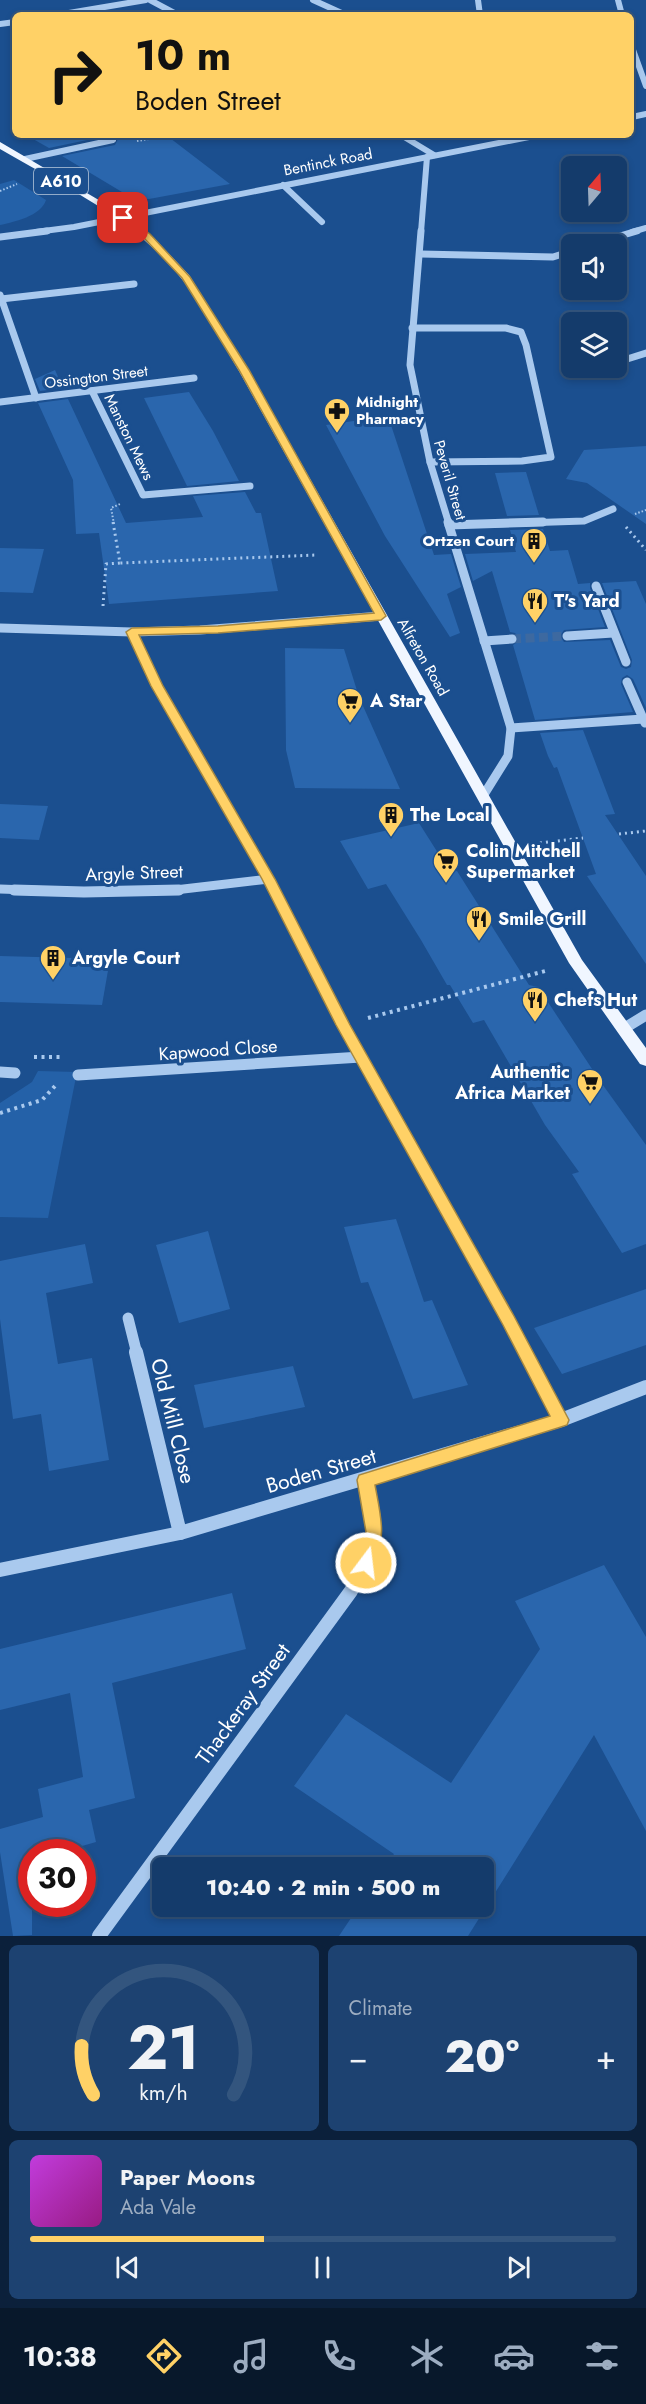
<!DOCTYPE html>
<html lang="en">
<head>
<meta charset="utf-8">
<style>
  body { margin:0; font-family:Jost,sans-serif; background:#1d4271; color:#f1f3f6; height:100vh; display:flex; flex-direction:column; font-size:22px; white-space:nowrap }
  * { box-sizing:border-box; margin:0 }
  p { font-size:20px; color:#9dadc1 }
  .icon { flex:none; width:33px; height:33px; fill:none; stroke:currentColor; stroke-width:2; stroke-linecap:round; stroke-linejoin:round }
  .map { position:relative; height:1936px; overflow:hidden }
  .side { display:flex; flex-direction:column; gap:9px; padding:9px; background:#0b203b; flex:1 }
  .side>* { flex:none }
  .top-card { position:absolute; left:12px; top:12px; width:622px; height:126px; border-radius:9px; box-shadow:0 3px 9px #0003,0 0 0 2px #33557e; background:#ffd166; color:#111; overflow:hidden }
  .needle { width:39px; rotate:19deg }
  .tools { position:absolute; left:561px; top:156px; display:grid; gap:12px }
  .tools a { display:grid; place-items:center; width:66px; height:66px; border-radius:9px; background:#143b6b; box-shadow:0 3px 9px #0003,0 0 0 2px #33557e; font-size:30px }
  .speed { position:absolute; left:18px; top:1839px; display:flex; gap:12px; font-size:30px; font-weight:700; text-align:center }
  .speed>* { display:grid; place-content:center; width:78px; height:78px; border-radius:50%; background:#143b6b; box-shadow:0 3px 9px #0003,0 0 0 2px #33557e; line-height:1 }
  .speed .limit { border:9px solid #d22; background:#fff; color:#111 }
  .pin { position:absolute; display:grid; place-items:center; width:51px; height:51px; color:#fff; margin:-26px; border-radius:12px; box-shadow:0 3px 9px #0006 }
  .me { position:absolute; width:66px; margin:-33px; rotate:15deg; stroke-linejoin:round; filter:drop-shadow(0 0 4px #0008) }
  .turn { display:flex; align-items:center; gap:21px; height:126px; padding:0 24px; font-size:27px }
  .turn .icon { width:78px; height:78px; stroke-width:2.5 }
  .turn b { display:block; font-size:42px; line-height:51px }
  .big { font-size:45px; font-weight:800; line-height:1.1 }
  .side .card { flex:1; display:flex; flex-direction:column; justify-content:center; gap:9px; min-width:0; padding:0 21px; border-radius:9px; background:#1d4271 }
  .side .dial { align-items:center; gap:0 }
  .dial svg { height:156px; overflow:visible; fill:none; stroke:#33557e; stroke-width:7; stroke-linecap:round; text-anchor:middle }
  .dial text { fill:#f1f3f6; stroke:none }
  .song { display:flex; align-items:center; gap:18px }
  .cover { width:72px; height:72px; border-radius:9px; background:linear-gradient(135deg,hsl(290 70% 55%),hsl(310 70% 35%)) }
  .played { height:6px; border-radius:3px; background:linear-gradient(90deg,#ffd166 40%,#33557e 40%) }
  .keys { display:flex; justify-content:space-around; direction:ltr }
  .heat { display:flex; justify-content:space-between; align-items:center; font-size:33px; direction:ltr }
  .side .tiles { flex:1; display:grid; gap:9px; grid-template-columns:1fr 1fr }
  .card:last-child { grid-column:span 2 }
  .trip { position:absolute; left:152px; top:1857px; width:342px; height:60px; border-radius:9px; background:#143b6b; box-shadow:0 3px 9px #0003,0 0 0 2px #33557e; font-weight:800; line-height:60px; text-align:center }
  .tabs { display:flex; height:96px; justify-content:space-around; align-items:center; background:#08182b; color:#9dadc1 }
  .tabs .icon { width:42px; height:42px }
  .tabs .current { color:#ffd166 }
  .tabs b { font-size:27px; color:#f1f3f6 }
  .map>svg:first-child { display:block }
  .green { fill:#2461a8 }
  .building { fill:#2a66ad }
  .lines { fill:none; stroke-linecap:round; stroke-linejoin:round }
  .minor-tunnel { stroke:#3d69a0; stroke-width:9; stroke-dasharray:9 4.5; stroke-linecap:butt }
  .path-far2 { stroke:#a9c9ee; stroke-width:2; stroke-dasharray:1.5 2; stroke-linecap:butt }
  .path-far1 { stroke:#a9c9ee; stroke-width:3; stroke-dasharray:2 4; stroke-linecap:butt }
  .path { stroke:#a9c9ee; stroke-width:4; stroke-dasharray:3 4.5; stroke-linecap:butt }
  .minor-far4 { stroke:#a9c9ee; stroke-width:6 }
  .minor-far3 { stroke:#a9c9ee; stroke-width:7 }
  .minor-far2 { stroke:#a9c9ee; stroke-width:9 }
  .minor-far1 { stroke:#a9c9ee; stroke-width:11 }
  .minor { stroke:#a9c9ee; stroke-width:14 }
  .major { fill:#f0f6ff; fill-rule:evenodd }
  .route { fill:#ffd166; stroke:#a68842; stroke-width:1.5 }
  .labels { text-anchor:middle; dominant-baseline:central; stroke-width:6; stroke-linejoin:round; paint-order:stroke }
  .far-street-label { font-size:15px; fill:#fff; stroke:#1b4f8f }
  .far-poi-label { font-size:15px; font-weight:bold; fill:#fff; stroke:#1b4f8f; text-anchor:start }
  .shield { fill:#1b4f8f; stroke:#bbcadd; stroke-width:1.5 }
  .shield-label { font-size:16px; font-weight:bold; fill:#fff }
  .poi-label { font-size:18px; font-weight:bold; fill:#fff; stroke:#1b4f8f; text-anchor:start }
  .street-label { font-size:18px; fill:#fff; stroke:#1b4f8f }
  .near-street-label { font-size:21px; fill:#fff; stroke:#1b4f8f }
</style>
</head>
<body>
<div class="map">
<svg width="646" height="1936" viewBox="0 0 646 1936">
  <rect width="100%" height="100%" fill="#1b4f8f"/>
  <g class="green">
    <path d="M14 180 46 200C41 216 14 222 0 225V184Z"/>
    <path d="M38 1071 77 1072 48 1218 0 1217V1103L32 1082Z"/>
  </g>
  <g class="building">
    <path d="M26 135H111L49 148Z"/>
    <path d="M114 135H166L230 184 149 199 132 198 62 156 115 145 118 139Z"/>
    <path d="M55 370 63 388 40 391 35 379Z"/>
    <path d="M189 392 213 431 239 481 187 486 144 398Z"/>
    <path d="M68 399 126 523 203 517 193 496 245 492 256 513H261L278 591 109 604 99 533 76 534 73 480 38 403Z"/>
    <path d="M388 416 434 555 451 554 461 587 447 594 460 633 450 637 385 536 326 425Z"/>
    <path d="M646 446V524L587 483 566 479 584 450Z"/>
    <path d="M526 472 539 515 507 516 495 473Z"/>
    <path d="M543 529 550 551 568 550 578 584 590 583V588L605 627 564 630 560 636 564 642 610 640 621 667 626 669 631 667 632 660 602 583 636 581 646 604V708L633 679 627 675 622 678 621 684 633 712 535 720 513 645 518 642 519 638 515 633 510 632 492 571 473 581 465 554 516 552 510 530Z"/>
    <path d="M0 548 44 549 33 593 0 592Z"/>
    <path d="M285 648 344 649 359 697 400 789 295 788 286 750Z"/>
    <path d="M583 730 615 814 605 815 646 876V964L587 876 596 874 557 767 554 768 548 756 540 733Z"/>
    <path d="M0 804 48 806 39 840 0 838Z"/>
    <path d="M419 823 450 872 457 871 529 985 538 987 600 1081 646 1145V1244L622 1253 572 1174 579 1172 545 1125 484 1020 473 1023 450 985H447L421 940 386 884 368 889 340 841Z"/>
    <path d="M0 956 110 959 102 1005 0 1002Z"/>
    <path d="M396 1219 424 1302 432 1300 468 1385 413 1399 368 1282 361 1283 344 1227Z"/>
    <path d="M208 1231 230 1309 179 1323 156 1245Z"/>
    <path d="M85 1244 93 1283 46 1293 58 1364 92 1358 109 1460 49 1471 41 1414 13 1419 0 1319V1261Z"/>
    <path d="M646 1289V1345L562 1374 534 1328Z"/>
    <path d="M293 1366 305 1407 204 1428 194 1385Z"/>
    <path d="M604 1565 646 1637V1831L594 1735 468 1936H339L359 1906H483V1868H385L394 1854 294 1786 346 1714 451 1783 540 1649 515 1601Z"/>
    <path d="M232 1593 246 1649 112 1683 135 1798 89 1810 96 1842 61 1852H32V1935L13 1936 0 1852V1829L43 1817 38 1789 83 1777 70 1693 0 1710V1649Z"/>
  </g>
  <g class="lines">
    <path class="minor-tunnel" d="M512 639 567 636"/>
    <g class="path-far2">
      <path d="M137 141 173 135"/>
      <path d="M0 191 17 184"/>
      <path d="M635 514 646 510"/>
      <path d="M114 524 111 508 120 504"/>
    </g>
    <g class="path-far1">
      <path d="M113 522 120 563 317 555"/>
      <path d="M626 527 646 550"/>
      <path d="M103 606 106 564 120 563"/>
      <path d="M619 834 646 831"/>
      <path d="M540 843 583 838"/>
    </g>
    <g class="path">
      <path d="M368 1018 549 970"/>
      <path d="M34 1057H60"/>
      <path d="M0 1113 42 1100 55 1086"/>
    </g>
    <g class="minor-far4">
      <path d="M150 0 178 15"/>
      <path d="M313 0 346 15"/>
      <path d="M478 0 480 15"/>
      <path d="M618 0 622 15"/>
      <path d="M57 15 146 0"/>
      <path d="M0 24 15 22"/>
      <path d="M632 47 646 86"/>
      <path d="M632 117 646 114"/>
      <path d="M401 135 434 155"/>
      <path d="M25 159 113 140"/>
      <path d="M283 185 322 222"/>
      <path d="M36 232 74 227 539 135"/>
      <path d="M421 232 427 157"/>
      <path d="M632 232 646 228"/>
    </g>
    <g class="minor-far3">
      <path d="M421 231 410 365 430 462 449 524"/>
      <path d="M0 237 47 231"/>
      <path d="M593 244 637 231"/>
      <path d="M421 254 553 257 572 251"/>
      <path d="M0 295 36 398"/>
      <path d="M1 299 134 284"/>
      <path d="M412 328H506L521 332 526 345 551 457 522 461 430 462"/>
      <path d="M624 360 646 353"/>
      <path d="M92 391 143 495 250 486"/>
      <path d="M0 402 194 378"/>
      <path d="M493 524 584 521 613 509"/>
    </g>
    <g class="minor-far2">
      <path d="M448 522 511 728 508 756 483 796"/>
      <path d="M449 525 543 522"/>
      <path d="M596 586 626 662"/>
      <path d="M0 628 132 632 200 630 381 616"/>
      <path d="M132 632 157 686 275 891"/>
      <path d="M567 636 613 633"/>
      <path d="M484 641 512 639"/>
      <path d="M627 682 645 723"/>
      <path d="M511 728 643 719"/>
      <path d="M0 889 56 891"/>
      <path d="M129 891 175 890 269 879"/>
    </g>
    <g class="minor-far1">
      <path d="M14 890 84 892 179 890"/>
      <path d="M274 890 343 1025 526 1354"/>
      <path d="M623 1029 646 1015"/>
      <path d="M0 1072 15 1073"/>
      <path d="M78 1075 361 1057"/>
      <path d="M128 1318 137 1354"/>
    </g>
    <g class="minor">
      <path d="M136 1352 180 1533"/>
      <path d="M525 1352 561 1420"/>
      <path d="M0 1570 180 1533 561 1420 646 1387"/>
      <path d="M99 1936 351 1591 366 1563 375 1531 365 1480"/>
    </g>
    <path class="major" d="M0 142 126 216 150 234 189 275 249 371 582 960 646 1048V1066L640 1064 569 963 239 371C222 343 202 303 181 278 134 219 64 186 0 149Z"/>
  </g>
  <path class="route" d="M120 216H126L150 234 190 277 249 370 386 616 381 620 218 633 139 635 163 686 275 879 350 1025 514 1316 569 1420 567 1425 561 1427 375 1485C381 1517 387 1537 373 1569L366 1571 360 1569 357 1563 366 1532 357 1480 359 1475 550 1416 503 1325 336 1025 262 879 151 686 126 632 132 628 218 626 374 613 239 370 182 278 144 238 120 219Z"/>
  <defs>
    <g id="pharmacy-pin" transform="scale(1.35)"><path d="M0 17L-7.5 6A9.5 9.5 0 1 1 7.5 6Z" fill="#ffd166" stroke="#1b4f8f"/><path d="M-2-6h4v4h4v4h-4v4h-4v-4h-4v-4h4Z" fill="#111"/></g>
    <g id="building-pin" transform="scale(1.35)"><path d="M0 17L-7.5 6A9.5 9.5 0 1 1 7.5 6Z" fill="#ffd166" stroke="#1b4f8f"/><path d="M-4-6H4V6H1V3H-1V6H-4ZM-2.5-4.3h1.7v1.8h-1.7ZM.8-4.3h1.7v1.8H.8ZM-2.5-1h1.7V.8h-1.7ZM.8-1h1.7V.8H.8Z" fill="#111"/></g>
    <g id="restaurant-pin" transform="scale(1.35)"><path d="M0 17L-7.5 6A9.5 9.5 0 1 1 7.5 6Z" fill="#ffd166" stroke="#1b4f8f"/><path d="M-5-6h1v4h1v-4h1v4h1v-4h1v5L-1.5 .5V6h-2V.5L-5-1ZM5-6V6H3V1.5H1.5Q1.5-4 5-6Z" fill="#111"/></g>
    <g id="supermarket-pin" transform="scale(1.35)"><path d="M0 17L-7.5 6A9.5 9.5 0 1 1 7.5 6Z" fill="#ffd166" stroke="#1b4f8f"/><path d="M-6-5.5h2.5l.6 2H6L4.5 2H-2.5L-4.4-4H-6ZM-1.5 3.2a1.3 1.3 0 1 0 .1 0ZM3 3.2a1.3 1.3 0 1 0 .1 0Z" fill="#111"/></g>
  </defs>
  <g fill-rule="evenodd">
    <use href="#pharmacy-pin" x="337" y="411"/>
    <use href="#building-pin" x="534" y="541"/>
    <use href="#restaurant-pin" x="535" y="601"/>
    <use href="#supermarket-pin" x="350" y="701"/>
    <use href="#building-pin" x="391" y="815"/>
    <use href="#supermarket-pin" x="446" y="861"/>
    <use href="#restaurant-pin" x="479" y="919"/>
    <use href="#building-pin" x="53" y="958"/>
    <use href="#restaurant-pin" x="535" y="1000"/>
    <use href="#supermarket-pin" x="590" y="1082"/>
  </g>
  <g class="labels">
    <g class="far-street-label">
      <text transform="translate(328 162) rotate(-11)">Bentinck Road</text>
      <text transform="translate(96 377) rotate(-7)">Ossington Street</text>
      <text transform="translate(129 437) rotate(64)">Manston Mews</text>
      <text transform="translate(450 480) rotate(74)">Peveril Street</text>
      <text transform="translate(423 657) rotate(60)">Alfreton Road</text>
    </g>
    <g class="far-poi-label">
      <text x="356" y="402">Midnight<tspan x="356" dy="17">Pharmacy</tspan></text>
      <text x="514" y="541" text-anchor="end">Ortzen Court</text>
    </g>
    <rect class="shield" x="34" y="168" width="54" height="26" rx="4.5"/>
    <g class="shield-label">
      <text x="61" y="181">A610</text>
    </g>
    <g class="poi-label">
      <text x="554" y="601">T's Yard</text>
      <text x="370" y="701">A Star</text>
      <text x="410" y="815">The Local</text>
      <text x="466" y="851">Colin Mitchell<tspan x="466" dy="21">Supermarket</tspan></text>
      <text x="498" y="919">Smile Grill</text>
      <text x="72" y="958">Argyle Court</text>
      <text x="554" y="1000">Chefs Hut</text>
      <text x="570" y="1072" text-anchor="end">Authentic<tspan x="570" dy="21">Africa Market</tspan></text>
    </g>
    <g class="street-label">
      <text transform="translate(134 873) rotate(-2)">Argyle Street</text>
      <text transform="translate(218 1050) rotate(-4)">Kapwood Close</text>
    </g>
    <g class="near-street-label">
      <text transform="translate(173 1421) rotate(76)">Old Mill Close</text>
      <text transform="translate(321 1471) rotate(-16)">Boden Street</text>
      <text transform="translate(243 1704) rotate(-54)">Thackeray Street</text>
    </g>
  </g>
</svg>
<div class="tools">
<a><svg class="needle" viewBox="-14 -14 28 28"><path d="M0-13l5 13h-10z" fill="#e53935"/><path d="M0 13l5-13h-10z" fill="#9dadc1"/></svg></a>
<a><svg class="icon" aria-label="sound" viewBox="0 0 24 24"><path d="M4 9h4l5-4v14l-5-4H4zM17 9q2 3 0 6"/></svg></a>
<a><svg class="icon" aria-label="layers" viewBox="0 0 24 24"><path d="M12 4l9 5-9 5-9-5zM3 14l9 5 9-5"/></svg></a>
</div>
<div class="speed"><div class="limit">30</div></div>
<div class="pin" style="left:123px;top:218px;background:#d93025"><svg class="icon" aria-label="arrive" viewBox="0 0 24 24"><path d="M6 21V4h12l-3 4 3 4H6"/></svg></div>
<svg class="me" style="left:366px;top:1563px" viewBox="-20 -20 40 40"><circle r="17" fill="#ffd166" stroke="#fff" stroke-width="3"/><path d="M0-11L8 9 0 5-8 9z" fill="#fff"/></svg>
<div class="trip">10:40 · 2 min · 500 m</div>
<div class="top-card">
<div class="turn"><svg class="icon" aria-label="right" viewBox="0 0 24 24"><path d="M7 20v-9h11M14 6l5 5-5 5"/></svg><div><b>10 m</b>Boden Street</div></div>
</div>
</div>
<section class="side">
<div class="tiles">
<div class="card dial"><svg viewBox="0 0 100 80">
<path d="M14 69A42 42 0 1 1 86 69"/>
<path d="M14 69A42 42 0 0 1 8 44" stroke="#ffd166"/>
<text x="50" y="56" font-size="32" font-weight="700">21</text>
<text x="50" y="72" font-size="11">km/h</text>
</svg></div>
<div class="card"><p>Climate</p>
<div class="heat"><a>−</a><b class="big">20°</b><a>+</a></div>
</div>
<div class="card">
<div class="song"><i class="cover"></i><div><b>Paper Moons</b><p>Ada Vale</p></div></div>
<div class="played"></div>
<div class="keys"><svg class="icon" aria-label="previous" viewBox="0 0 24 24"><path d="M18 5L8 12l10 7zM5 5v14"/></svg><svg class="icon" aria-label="pause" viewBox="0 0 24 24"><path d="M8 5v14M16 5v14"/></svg><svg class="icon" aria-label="next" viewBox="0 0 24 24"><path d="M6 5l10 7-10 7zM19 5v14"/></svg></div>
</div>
</div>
</section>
<nav class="tabs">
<b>10:38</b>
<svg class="icon current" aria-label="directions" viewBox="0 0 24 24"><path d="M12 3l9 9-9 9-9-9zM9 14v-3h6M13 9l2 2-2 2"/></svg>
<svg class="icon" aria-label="music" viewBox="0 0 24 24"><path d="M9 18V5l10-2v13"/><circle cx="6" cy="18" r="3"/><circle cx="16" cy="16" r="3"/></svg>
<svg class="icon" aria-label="phone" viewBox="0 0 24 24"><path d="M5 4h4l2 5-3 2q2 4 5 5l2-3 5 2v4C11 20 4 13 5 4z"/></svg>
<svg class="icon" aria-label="climate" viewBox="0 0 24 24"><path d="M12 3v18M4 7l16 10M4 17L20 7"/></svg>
<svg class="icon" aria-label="car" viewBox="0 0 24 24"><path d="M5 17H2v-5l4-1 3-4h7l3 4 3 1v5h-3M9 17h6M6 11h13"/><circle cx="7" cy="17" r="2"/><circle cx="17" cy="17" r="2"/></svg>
<svg class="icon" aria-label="filters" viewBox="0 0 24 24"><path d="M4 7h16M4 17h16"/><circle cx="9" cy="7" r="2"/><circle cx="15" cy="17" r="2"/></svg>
</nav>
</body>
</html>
